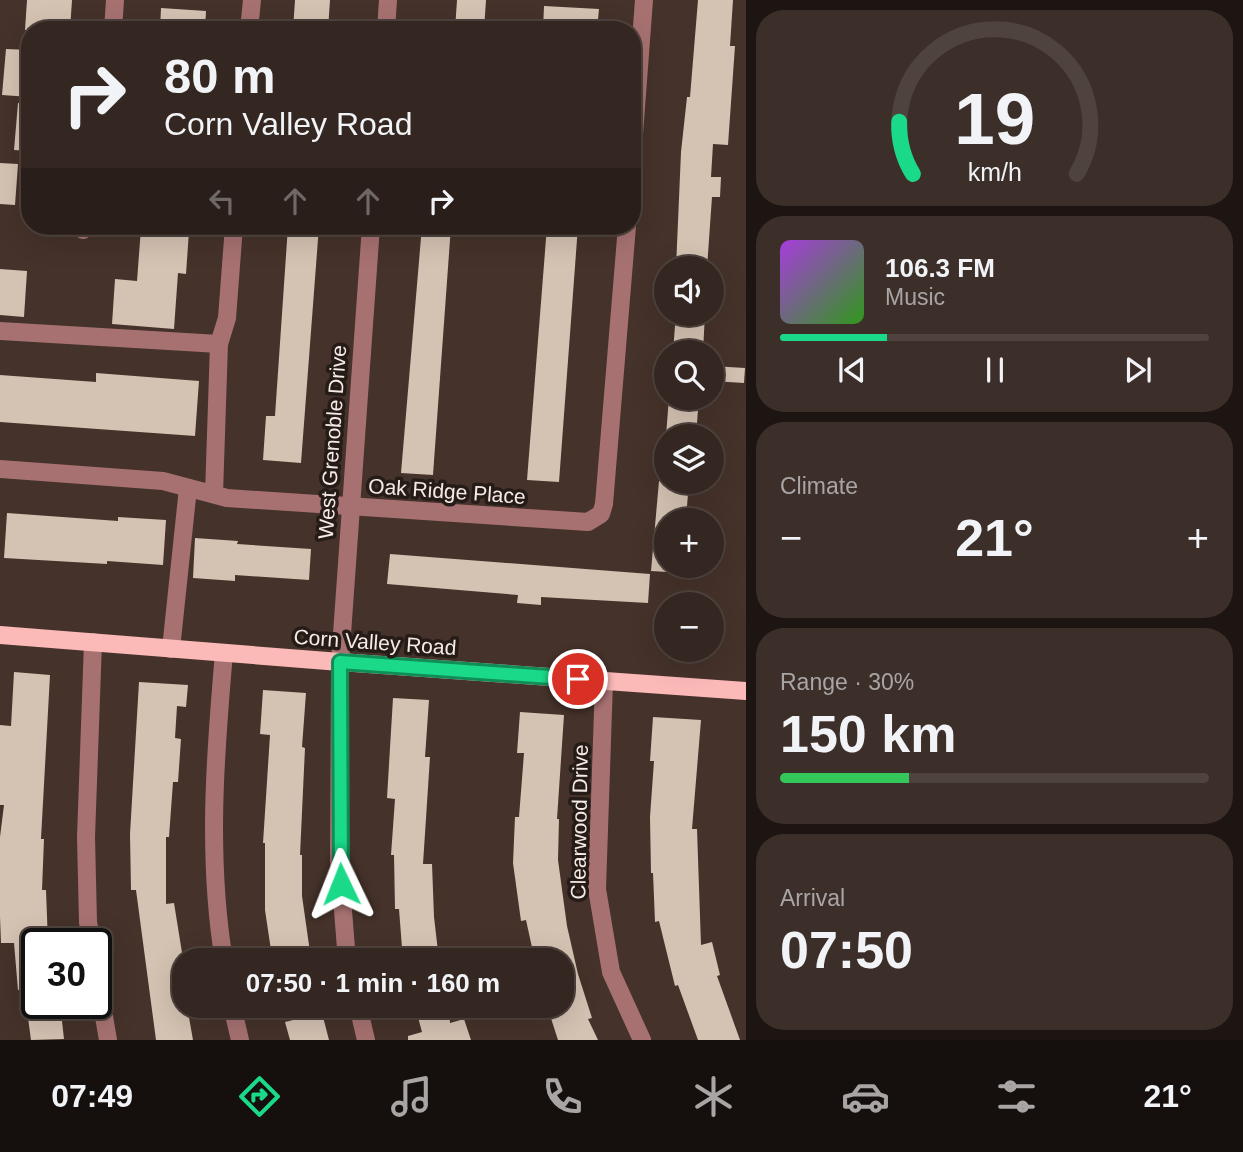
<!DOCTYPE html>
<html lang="en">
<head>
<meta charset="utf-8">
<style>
  body { margin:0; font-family:Helvetica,sans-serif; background:#3c2e29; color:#f1f3f6; height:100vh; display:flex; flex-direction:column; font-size:26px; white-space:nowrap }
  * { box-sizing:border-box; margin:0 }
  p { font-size:23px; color:#a9a5a5 }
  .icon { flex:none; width:38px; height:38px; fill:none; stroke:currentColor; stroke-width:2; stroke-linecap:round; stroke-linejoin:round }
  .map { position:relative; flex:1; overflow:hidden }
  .panel { display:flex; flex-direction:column; gap:10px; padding:10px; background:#1d1512; width:497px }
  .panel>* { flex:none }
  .hud { position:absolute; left:21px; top:21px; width:620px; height:214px; border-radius:28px; box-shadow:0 7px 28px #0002,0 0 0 2px #4e433e; background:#342620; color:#f1f3f6; overflow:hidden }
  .buttons { position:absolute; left:654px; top:256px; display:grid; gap:14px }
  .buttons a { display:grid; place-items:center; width:70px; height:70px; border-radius:50%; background:#342620; box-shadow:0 7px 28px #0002,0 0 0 2px #4e433e; font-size:35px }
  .speed { position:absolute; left:21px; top:928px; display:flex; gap:14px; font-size:35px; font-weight:700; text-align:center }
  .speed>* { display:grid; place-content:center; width:91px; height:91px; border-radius:50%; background:#342620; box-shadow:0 7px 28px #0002,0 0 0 2px #4e433e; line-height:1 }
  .speed .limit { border:4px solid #111; border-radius:10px; background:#fff; color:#111 }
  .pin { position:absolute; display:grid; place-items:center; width:60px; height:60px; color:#fff; margin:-30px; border:4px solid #fff; border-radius:50%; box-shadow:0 2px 7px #0007 }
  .me { position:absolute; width:77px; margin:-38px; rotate:358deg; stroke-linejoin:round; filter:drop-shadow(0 0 5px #0008) }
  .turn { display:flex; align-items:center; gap:24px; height:147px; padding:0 28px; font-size:32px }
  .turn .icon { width:91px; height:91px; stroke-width:2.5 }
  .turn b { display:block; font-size:49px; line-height:60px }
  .lanes { display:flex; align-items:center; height:66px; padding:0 28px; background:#0003; justify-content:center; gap:35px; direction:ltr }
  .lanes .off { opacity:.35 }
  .big { font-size:52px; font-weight:800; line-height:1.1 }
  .panel .widget { flex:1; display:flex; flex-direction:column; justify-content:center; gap:10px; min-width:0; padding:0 24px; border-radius:28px; background:#3c2e29 }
  .panel .dial { align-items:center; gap:0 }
  .dial svg { height:182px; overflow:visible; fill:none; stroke:#4e433e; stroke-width:7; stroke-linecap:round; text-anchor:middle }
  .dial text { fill:#f1f3f6; stroke:none }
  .song { display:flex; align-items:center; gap:21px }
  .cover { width:84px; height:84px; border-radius:10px; background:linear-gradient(135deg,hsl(280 70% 55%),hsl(110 70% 35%)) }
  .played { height:7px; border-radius:4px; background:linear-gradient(90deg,#1ad988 25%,#4e433e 25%) }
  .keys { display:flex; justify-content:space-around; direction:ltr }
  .heat { display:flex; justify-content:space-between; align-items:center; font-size:38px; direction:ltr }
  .charge { height:10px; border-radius:5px; background:linear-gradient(90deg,#34c759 30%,#4e433e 0) }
  .trip { position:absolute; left:172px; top:948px; width:402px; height:70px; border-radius:28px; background:#342620; box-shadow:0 7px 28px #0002,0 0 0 2px #4e433e; font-weight:800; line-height:70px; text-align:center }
  .tab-bar { display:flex; height:112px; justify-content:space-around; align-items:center; background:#150f0d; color:#a9a5a5 }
  .tab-bar .icon { width:49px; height:49px }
  .tab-bar .selected { color:#1ad988 }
  .tab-bar b { font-size:32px; color:#f1f3f6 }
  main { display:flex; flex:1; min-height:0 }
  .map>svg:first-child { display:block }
  .building { fill:#d4c2b2 }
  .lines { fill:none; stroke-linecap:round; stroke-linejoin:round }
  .minor { stroke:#a77171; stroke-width:18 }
  .major { stroke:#fbb9b8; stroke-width:18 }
  .route-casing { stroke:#118d58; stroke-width:18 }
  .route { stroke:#1ad988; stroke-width:12 }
  .labels { text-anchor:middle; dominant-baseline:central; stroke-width:7; stroke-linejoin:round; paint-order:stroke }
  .street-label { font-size:21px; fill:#f7eae5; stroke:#251c18 }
</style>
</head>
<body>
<main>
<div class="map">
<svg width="746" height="1040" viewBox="0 0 746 1040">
  <rect width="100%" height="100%" fill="#45322a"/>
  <g class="building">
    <path d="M27 0H72L70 30H25Z"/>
    <path d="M295 0H330L328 30H293Z"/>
    <path d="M457 0H486L484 30H455Z"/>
    <path d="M698 0H733L730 46H735L728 145 713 144 711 177H721L720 197H712L707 268H676L681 152 687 97H690Z"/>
    <path d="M544 6 599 9 597 30H543Z"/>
    <path d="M161 8 206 11 205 30H160Z"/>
    <path d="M6 49 30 50V97L2 95Z"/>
    <path d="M18 103 30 104V151L14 150Z"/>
    <path d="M0 163 18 164 15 205 0 204Z"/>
    <path d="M288 226H319L301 463 263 460 266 416H275Z"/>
    <path d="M422 226H451L433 475 401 473Z"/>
    <path d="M547 226H578L559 482 527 480Z"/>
    <path d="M141 228 189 231 186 274 178 273 174 329 112 324 115 279 137 281Z"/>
    <path d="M0 269 27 271 24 317 0 315Z"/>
    <path d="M676 313H705L703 352H673Z"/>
    <path d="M712 366 745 368 744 383 712 381Z"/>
    <path d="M96 373 199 381 195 436 0 422V375L96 382Z"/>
    <path d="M669 397H699L696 436H666Z"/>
    <path d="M659 481H689L686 519 667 518V572L651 571Z"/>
    <path d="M7 513 118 521V517L166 520 163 565 107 561V564L4 558Z"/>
    <path d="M195 538 238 541 237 544 311 549 309 580 235 575V581L193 578Z"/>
    <path d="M390 554 650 574 648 603 541 597V605L517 603 518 595 387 584Z"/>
    <path d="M14 672 50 675 41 839H44L42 890H46L48 943H37V988L18 990 14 943H1L0 917V837L4 805H0V725L11 726Z"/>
    <path d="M139 682 188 685 186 707 177 706 175 738 181 739 178 782H173L169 837H166V904L174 903 184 965V1006H187L193 1040H156L136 890H131L130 834Z"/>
    <path d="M263 690 306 693 302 747 305 748 300 855H302V896L310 952 272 957 265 910V843H263L270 735 260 734Z"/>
    <path d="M393 698 429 700 425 757H430L423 864H432L434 917 439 960 403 961 399 909H395L394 855H391L395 799 387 798Z"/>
    <path d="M520 712 564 715 557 819H559L558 860 567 926 578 974 592 1018 588 1019 598 1040H558L547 1006H562V961H535L526 920 521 921 513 863 515 817H519L524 753H517Z"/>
    <path d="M653 717 701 720 692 829H697L701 945 712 942 720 975 717 976 740 1040H698L678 985 675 986 659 921 655 922 653 873H651L650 817 654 761H650Z"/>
    <path d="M26 1003H60L64 1039 31 1040Z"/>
    <path d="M415 1006H449L450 1023 464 1019 471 1040H408V1036L422 1032Z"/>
    <path d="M322 1013 329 1040H290L285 1022Z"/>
  </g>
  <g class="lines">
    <g class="minor">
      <path d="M113 30 115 0"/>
      <path d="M249 30 252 0"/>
      <path d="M386 30 388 0"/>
      <path d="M632 161 644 0"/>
      <path d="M83 230 86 226"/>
      <path d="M0 331 219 344 214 494"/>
      <path d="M219 344 227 318 234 226"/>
      <path d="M0 469 163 481 227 498 588 522 601 514 604 504 627 226"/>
      <path d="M171 649 188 488"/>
      <path d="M224 653C215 756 207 858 224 961"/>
      <path d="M604 681 597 889 611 972 642 1040"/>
      <path d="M92 943 88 922 86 837 93 642"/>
      <path d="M347 961 339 860 340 662 371 226"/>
      <path d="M96 970 108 1040"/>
      <path d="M232 1006 240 1040"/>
      <path d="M358 1006 366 1040"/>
    </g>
    <path class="major" d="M0 635 340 662 746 691"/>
  </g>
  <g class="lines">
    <g class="route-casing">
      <path id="route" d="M341 884 340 662 578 679"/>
    </g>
    <use href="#route" class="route"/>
  </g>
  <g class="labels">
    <g class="street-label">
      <text transform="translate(332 442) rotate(-86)">West Grenoble Drive</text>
      <text transform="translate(447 491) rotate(4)">Oak Ridge Place</text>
      <text transform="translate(375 642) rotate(4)">Corn Valley Road</text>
      <text transform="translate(579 822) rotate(-89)">Clearwood Drive</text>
    </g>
  </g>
</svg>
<div class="buttons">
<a><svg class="icon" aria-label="sound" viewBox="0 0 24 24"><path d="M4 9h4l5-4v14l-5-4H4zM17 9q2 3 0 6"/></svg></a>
<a><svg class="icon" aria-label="search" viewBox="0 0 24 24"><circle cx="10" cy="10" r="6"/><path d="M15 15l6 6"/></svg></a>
<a><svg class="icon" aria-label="layers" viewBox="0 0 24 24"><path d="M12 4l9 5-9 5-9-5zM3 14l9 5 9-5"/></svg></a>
<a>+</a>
<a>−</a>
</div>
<div class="speed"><div class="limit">30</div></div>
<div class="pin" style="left:578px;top:679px;background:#d93025"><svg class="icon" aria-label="arrive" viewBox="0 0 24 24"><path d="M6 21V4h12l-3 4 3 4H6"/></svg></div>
<svg class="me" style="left:341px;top:884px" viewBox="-20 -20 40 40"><path d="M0-17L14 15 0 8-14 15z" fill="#1ad988" stroke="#fff" stroke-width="4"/></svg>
<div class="trip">07:50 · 1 min · 160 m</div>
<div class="hud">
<div class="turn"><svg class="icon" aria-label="right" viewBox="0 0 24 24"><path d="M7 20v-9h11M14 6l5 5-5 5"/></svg><div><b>80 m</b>Corn Valley Road</div></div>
<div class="lanes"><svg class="icon off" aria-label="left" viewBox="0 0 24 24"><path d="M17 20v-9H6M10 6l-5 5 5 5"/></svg><svg class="icon off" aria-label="ahead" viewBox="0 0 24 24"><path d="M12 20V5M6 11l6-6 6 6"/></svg><svg class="icon off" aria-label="ahead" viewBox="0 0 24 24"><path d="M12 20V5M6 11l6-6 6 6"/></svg><svg class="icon" aria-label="right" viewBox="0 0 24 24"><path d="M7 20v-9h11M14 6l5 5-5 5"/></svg></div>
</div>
</div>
<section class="panel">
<div class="widget dial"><svg viewBox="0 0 100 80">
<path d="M14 69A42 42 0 1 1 86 69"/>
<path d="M14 69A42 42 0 0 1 8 46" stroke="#1ad988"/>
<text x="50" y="56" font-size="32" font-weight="700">19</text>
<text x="50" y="72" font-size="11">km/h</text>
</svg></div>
<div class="widget">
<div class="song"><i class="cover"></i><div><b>106.3 FM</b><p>Music</p></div></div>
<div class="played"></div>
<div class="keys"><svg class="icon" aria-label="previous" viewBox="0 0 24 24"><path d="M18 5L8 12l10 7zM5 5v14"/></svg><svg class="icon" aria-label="pause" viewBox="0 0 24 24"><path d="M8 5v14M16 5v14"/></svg><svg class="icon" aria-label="next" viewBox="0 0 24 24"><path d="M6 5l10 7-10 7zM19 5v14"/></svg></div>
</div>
<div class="widget"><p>Climate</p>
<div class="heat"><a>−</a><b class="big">21°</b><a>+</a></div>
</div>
<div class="widget"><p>Range · 30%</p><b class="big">150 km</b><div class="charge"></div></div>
<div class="widget"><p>Arrival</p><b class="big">07:50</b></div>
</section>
</main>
<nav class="tab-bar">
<b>07:49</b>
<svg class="icon selected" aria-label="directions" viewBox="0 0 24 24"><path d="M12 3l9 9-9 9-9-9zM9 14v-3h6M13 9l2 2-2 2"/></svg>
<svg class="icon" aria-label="music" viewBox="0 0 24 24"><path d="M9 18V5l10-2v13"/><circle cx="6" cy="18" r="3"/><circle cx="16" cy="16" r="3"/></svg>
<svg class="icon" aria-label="phone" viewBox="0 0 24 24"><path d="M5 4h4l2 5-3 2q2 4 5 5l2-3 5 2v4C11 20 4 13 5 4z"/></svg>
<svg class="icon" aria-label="climate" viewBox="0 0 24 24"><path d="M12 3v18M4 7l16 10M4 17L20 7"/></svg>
<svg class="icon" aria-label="car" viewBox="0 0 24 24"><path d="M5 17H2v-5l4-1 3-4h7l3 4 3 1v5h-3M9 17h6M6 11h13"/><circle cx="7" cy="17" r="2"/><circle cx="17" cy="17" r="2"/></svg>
<svg class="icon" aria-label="filters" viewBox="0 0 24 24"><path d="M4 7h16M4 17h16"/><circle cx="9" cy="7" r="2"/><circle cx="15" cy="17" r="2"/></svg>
<b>21°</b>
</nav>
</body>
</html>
